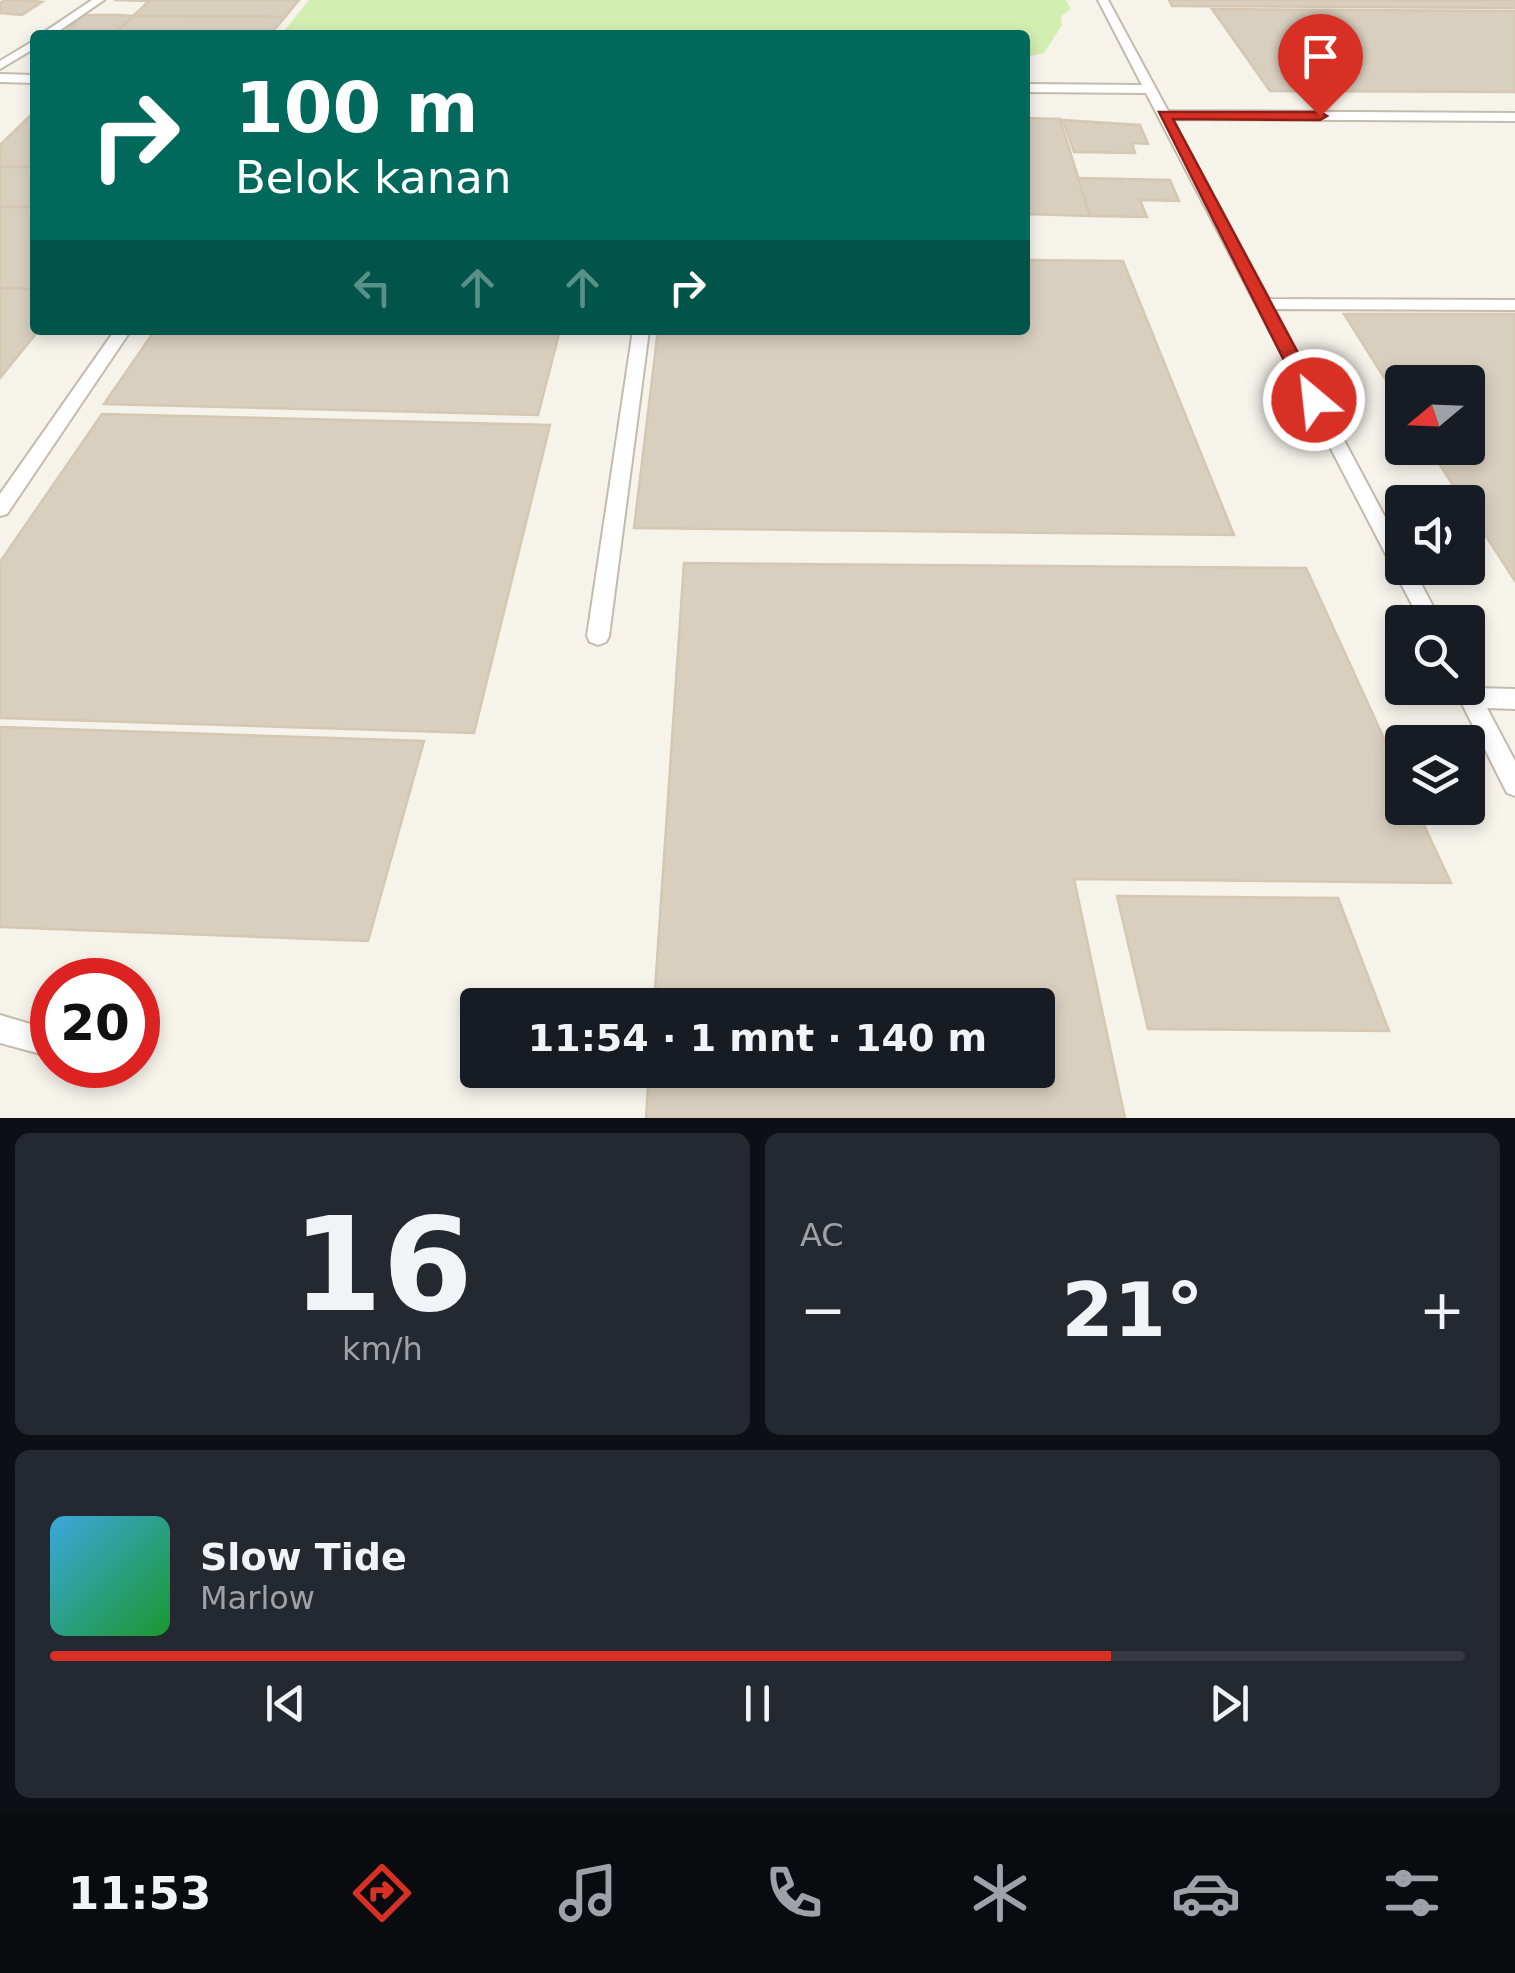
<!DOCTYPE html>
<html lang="id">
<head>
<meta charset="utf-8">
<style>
  body { margin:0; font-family:"DejaVu Sans",sans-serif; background:#242831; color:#f1f3f6; height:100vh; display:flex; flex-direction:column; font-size:38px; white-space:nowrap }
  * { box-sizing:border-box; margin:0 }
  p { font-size:32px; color:#9ea1a6 }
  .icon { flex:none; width:55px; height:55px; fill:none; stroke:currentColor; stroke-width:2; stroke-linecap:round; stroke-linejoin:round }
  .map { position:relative; height:1118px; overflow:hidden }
  .side { display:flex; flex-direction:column; gap:15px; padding:15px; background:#0d0f14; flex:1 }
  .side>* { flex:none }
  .hud { position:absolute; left:30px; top:30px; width:1000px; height:305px; border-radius:10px; box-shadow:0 5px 15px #0003; background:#00695c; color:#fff; overflow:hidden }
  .needle { width:65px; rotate:251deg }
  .tools { position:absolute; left:1385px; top:365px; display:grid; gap:20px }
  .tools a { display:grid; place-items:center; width:100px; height:100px; border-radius:10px; background:#171b24; box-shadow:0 5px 15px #0003; font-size:50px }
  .speed { position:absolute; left:30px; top:958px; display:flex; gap:20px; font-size:50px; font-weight:700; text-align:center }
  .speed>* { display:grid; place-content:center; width:130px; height:130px; border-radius:50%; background:#171b24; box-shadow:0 5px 15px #0003; line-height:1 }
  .speed .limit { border:15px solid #d22; background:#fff; color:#111 }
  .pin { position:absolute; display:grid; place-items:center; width:85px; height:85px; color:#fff; margin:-102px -42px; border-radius:50% 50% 50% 0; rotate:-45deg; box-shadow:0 0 10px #0007 }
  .pin .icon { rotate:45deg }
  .me { position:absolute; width:110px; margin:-55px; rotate:332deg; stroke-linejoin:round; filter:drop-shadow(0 0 8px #0008) }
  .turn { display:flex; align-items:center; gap:35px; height:210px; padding:0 40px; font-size:45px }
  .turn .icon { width:130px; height:130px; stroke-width:2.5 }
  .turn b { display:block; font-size:70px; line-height:85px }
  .lanes { display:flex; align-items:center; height:95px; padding:0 40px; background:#0003; justify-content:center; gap:50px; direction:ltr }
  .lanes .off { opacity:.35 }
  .big { font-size:75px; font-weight:600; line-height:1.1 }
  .side .card { flex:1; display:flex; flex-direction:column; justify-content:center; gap:15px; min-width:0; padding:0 35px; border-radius:15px; background:#242831 }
  .side .dial { align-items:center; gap:0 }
  .dial b { font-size:130px; line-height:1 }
  .song { display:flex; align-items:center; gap:30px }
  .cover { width:120px; height:120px; border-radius:15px; background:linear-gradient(135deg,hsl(200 70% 55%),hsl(130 70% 35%)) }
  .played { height:10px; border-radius:5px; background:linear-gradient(90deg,#d93025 75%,#363941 75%) }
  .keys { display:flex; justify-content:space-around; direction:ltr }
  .heat { display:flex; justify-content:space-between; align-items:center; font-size:55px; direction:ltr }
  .side .tiles { flex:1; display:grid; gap:15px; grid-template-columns:1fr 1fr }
  .card:last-child { grid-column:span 2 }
  .trip { position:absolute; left:460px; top:988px; width:595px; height:100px; border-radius:10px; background:#171b24; box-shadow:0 5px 15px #0003; font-weight:600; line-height:100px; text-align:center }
  .tab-bar { display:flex; height:160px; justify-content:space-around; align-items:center; background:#090b0e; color:#9ea1a6 }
  .tab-bar .icon { width:70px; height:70px }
  .tab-bar .selected { color:#d93025 }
  .tab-bar b { font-size:45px; color:#f1f3f6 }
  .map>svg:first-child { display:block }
  .green { fill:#d3eeb1 }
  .building { fill:#d9cfbf; stroke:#d5c7b1; stroke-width:2.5 }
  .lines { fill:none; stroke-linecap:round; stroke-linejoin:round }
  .service-casing { stroke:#c3bbac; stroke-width:4 }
  .service { fill:#fff; fill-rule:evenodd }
  .route { fill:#d93025; stroke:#8d1f18; stroke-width:2.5 }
</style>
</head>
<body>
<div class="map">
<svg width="1515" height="1118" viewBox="0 0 1515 1118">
  <rect width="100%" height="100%" fill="#f6f3eb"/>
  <path class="green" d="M309 0H1066L1071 9 1061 16 1062 25 1044 53 1025 57V35H281Z"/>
  <g class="building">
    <path d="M5 0H22L42 2 22 15 0 13V3Z"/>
    <path d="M114 0H299L285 17 133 16 149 1Z"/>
    <path d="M1169 0H1515V8L1172 6Z"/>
    <path d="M1212 9 1515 11V92L1270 91Z"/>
    <path d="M84 15H119L133 16 113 35 66 31Z"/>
    <path d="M133 16 285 17 270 35H113Z"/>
    <path d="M35 111V167H0V145Z"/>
    <path d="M1025 118 1060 119 1090 216 1025 214Z"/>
    <path d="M1063 120 1140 125 1148 144 1132 143 1135 153 1074 152Z"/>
    <rect x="0" y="167" width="35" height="40"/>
    <path d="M1078 178 1170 180 1179 201 1140 200 1147 217 1090 216Z"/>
    <path d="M0 207H35V289L0 288Z"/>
    <path d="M1025 260 1123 261 1234 535 634 528 658 330H1025Z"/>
    <path d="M0 288 35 289V330H39L0 378Z"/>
    <path d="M1344 314H1515V581L1429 448H1468V382H1402V406Z"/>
    <path d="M155 330H560L538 415 104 404Z"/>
    <path d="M102 414 550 425 474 733 0 718V562Z"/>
    <path d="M684 563 1306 568 1402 778V808H1416L1451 883 1074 879 1125 1118H646L649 1070H1038V1005H654Z"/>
    <path d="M0 727 424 741 368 941 0 927Z"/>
    <path d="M1117 896 1338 898 1389 1031 1148 1029Z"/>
  </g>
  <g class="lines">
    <g class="service-casing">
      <g id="service">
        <path d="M92 0H104L53 35H40Z"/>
        <path d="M1098 0H1108L1168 111 1515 113V121L1172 119 1269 299 1515 300V310L1274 309 1402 549V568H1413L1441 622H1421L1146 93 1025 92V84L1142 85Z"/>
        <path d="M35 40V48L0 69V61Z"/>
        <path d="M0 74 35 75V83L0 82Z"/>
        <path d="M115 330H131L7 514 0 516V494Z"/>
        <path d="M633 330H649L609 636 606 642 598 645 590 642 587 636Z"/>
        <path d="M1468 679 1477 688 1515 689V709L1487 708 1515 761V796L1507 793 1454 688H1468Z"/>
        <path d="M0 1015 51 1030V1050L41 1054 0 1043Z"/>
      </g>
    </g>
    <use href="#service" class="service"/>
  </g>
  <path class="route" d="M1159 112H1320L1327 116 1320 120 1173 119 1323 400 1320 404 1314 406 1304 400Z"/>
</svg>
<div class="tools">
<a><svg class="needle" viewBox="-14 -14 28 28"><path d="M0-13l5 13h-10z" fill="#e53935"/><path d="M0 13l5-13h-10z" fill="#9ea1a6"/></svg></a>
<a><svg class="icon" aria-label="sound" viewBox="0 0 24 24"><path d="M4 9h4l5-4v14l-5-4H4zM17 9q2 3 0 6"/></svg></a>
<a><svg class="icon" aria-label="search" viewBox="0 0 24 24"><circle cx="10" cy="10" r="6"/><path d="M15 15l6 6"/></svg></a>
<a><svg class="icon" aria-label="layers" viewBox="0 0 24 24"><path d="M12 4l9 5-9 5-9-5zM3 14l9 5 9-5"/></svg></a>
</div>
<div class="speed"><div class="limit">20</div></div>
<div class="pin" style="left:1320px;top:116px;background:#d93025"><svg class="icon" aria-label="arrive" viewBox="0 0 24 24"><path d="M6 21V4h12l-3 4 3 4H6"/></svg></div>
<svg class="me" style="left:1314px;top:400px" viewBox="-20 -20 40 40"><circle r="17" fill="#d93025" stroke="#fff" stroke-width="3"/><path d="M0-11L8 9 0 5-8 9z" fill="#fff"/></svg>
<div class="trip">11:54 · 1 mnt · 140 m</div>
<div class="hud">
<div class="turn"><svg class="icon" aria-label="right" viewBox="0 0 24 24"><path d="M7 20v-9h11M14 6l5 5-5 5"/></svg><div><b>100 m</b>Belok kanan</div></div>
<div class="lanes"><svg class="icon off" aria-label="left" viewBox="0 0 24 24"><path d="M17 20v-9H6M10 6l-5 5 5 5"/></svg><svg class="icon off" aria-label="ahead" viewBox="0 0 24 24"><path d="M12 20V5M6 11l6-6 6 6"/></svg><svg class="icon off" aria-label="ahead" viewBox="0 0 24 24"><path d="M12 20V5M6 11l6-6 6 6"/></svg><svg class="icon" aria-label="right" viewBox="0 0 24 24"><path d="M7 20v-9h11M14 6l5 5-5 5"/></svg></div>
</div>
</div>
<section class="side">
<div class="tiles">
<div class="card dial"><b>16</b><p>km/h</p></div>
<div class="card"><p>AC</p>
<div class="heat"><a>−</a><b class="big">21°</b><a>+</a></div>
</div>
<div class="card">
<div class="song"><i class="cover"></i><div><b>Slow Tide</b><p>Marlow</p></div></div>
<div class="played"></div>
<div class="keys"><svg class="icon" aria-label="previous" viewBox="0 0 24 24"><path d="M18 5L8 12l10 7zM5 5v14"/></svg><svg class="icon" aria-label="pause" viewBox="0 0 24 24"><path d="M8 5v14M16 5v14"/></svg><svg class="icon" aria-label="next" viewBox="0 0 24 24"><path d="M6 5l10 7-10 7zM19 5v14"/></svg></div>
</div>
</div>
</section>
<nav class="tab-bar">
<b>11:53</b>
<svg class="icon selected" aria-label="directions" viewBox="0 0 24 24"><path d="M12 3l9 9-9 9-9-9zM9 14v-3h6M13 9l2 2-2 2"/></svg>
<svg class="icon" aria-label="music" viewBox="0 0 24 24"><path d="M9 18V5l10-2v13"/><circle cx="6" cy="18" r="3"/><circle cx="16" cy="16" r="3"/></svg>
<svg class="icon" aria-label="phone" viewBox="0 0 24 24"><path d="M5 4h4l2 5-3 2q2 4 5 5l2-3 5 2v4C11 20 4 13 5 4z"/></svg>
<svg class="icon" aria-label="climate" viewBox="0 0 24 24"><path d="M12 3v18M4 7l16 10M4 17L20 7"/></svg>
<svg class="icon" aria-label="car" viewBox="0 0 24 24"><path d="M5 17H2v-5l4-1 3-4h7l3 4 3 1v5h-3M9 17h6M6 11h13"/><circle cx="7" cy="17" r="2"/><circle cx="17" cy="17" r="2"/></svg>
<svg class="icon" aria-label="filters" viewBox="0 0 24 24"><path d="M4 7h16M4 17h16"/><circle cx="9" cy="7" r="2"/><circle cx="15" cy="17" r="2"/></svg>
</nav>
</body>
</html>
